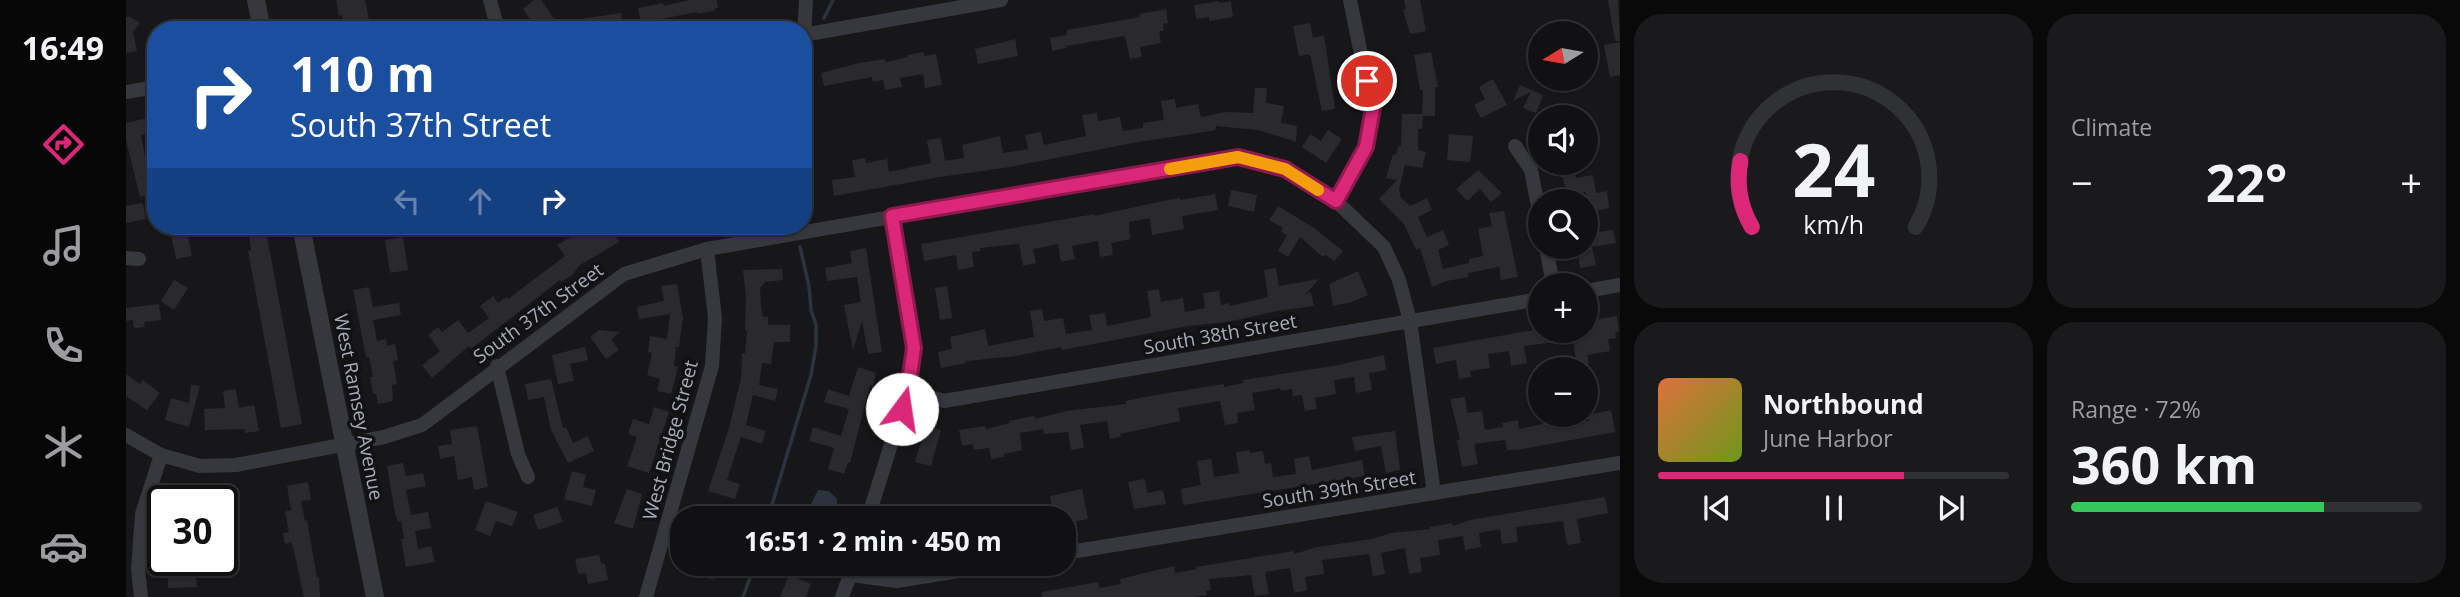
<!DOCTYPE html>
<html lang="en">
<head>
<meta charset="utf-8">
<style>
  body { margin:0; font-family:"Open Sans",sans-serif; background:#1a1a1c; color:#f1f3f6; height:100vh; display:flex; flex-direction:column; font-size:26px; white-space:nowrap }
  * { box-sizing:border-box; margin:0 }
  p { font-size:23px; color:#9c9da0 }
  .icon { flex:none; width:38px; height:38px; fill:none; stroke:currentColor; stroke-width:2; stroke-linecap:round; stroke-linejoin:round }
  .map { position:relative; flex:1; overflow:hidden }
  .drawer { display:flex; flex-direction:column; gap:14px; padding:14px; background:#09090a; width:840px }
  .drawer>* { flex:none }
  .guide { position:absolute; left:21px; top:21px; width:665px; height:214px; border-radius:28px; box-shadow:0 2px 5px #0004,0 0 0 2px #303133; background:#1a4fa0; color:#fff; overflow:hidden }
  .needle { width:46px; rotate:259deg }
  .controls { position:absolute; left:1402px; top:21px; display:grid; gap:14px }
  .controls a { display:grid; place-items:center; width:70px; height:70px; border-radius:50%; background:#111113; box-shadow:0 2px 5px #0004,0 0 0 2px #303133; font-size:35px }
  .speed { position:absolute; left:21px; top:485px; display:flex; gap:14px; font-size:35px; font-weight:700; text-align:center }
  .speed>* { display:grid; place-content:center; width:91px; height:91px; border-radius:50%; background:#111113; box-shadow:0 2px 5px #0004,0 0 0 2px #303133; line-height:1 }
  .speed .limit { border:4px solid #111; border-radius:10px; background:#fff; color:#111 }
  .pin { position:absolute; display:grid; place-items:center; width:60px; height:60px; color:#fff; margin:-30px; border:4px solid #fff; border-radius:50%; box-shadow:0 2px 7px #0007 }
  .me { position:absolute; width:77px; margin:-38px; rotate:14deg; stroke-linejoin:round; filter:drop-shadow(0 0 5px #0008) }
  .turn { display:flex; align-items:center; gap:24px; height:147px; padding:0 28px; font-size:32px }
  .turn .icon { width:91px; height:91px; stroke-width:2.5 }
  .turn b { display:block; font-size:49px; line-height:60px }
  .lanes { display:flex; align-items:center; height:66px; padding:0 28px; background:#0003; justify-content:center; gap:35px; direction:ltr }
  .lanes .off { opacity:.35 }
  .big { font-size:52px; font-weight:700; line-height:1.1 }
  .drawer .tile { flex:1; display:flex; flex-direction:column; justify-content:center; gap:10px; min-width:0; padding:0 24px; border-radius:28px; background:#1a1a1c }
  .drawer .dial { align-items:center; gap:0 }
  .dial svg { height:182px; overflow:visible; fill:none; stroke:#303133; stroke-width:7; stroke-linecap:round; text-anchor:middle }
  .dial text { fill:#f1f3f6; stroke:none }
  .song { display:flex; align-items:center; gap:21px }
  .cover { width:84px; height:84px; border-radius:10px; background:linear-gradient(135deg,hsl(20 70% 55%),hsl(80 70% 35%)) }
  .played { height:7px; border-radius:4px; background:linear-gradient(90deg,#db2777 70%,#303133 70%) }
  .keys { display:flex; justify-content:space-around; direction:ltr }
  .heat { display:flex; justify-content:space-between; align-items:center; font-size:38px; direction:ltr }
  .charge { height:10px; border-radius:5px; background:linear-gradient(90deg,#34c759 72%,#303133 0) }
  .drawer .tiles { flex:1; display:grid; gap:14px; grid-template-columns:repeat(2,1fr) }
  .trip { position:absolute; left:544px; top:506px; width:406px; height:70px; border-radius:28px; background:#111113; box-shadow:0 2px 5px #0004,0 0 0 2px #303133; font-weight:700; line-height:70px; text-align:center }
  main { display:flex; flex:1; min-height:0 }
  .menu { display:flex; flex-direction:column; width:126px; justify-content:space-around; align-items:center; background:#070708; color:#9c9da0 }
  .menu .icon { width:49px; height:49px }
  .menu .active { color:#db2777 }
  .menu b { font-size:32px; color:#f1f3f6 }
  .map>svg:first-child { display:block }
  .water { fill:#2b343e }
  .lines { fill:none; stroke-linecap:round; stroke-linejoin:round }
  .stream { stroke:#2b343e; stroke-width:3.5 }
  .building { fill:#2a292d }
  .minor { stroke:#37383e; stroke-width:14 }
  .tertiary { stroke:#37383e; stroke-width:18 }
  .route-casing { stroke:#8e194d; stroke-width:18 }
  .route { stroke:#db2777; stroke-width:12 }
  .slow { stroke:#f59e0b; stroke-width:12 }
  .labels { text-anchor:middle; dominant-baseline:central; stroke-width:7; stroke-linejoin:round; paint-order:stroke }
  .street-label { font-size:19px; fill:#a8acba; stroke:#121214 }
</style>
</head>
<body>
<main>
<nav class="menu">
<b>16:49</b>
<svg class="icon active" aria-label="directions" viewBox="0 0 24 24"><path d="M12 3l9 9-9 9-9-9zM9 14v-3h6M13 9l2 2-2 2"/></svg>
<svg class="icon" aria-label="music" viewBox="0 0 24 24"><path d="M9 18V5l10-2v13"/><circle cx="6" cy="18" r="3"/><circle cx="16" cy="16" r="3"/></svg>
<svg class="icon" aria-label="phone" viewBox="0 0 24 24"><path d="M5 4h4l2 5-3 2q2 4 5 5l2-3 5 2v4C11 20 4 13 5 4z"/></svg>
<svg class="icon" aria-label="climate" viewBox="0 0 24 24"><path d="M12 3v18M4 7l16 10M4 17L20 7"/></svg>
<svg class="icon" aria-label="car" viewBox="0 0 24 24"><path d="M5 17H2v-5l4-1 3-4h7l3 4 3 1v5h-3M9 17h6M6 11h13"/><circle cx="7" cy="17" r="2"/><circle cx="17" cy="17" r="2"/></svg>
</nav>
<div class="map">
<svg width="1494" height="597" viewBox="0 0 1494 597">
  <rect width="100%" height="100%" fill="#171719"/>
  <path class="water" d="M692 490 703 491 711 499V518H678Z"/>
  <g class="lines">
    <g class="stream">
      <path d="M698 18 707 0"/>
      <path d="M677 151 684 201 679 220"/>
      <path d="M642 518 685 375 690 346V325L685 310 683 286 674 247"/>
      <path d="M617 597 629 564"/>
    </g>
  </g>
  <g class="building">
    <path d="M210 0H239L243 20 218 25 216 15 213 16Z"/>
    <path d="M408 0H415L436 30H411L397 9Z"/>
    <path d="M563 0H591L592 8 588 9V11L571 14V12L515 23 512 8 537 3 538 6Z"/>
    <path d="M1278 0H1294L1300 31 1284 34 1277 10 1280 9Z"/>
    <path d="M1482 0H1492L1494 41H1489Z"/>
    <path d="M1093 1V3L1105 1 1107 17 1083 21V17L1070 19 1068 5Z"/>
    <path d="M1040 9 1042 23 1037 24 1038 31H1033L1035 43 1014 47 1016 57 1004 59 999 36 940 46V48L926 51 924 38 941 35V30L1014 17 1013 14Z"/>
    <path d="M495 13 497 28 456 30 454 19Z"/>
    <path d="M0 17H4L14 23 7 32 11 51 0 53Z"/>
    <path d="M1184 23 1187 38 1198 35 1209 109 1196 111 1184 54 1173 56 1167 26Z"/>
    <path d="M889 39 892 56 852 64 849 49Z"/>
    <path d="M1494 42V75L1484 77 1478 45Z"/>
    <path d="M798 52V56L810 54 816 85 799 88 797 74 774 78 776 87 759 90 757 80 747 82 746 77 698 86 695 73 733 63 759 59 760 62 782 57 781 55Z"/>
    <path d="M1305 52 1312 87H1309V116H1297L1296 129H1292V150L1300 152 1296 168 1279 165 1273 190 1275 198 1284 206 1301 198 1306 210 1292 217 1301 237 1317 230 1323 245 1312 250 1317 269 1343 263V259L1357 256 1352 229 1366 226 1363 213 1378 211 1392 277 1375 280 1373 267 1342 273V277L1321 281 1306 287 1294 248 1290 250 1278 224 1253 199 1271 180 1260 178 1267 154 1270 155 1272 146H1275L1276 114H1296L1297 90H1294L1288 55Z"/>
    <path d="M1367 79 1381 105 1355 118 1348 105 1359 99 1353 87Z"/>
    <path d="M1394 85 1417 95 1410 113 1397 108 1405 92 1387 101Z"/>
    <path d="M1129 88H1141L1140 103 1158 106 1155 123 1171 126 1170 142 1132 130 1090 126 1089 130 1079 132 1012 142 884 167 814 177 708 196 706 180 729 177 726 160 739 158 740 163 761 159 763 172 805 163 801 140 815 138 819 161 838 158 836 145 874 136 877 153 902 149 899 135 915 132 918 145 960 136 956 115 971 113 972 121 994 117 997 131 1017 128V123L1038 120 1035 101 1049 99 1050 108 1072 104 1075 117 1100 112 1127 113Z"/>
    <path d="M30 116V132L15 135 26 194 14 197 0 140V123Z"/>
    <path d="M1202 130 1216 139 1200 163 1176 147 1184 134 1195 141Z"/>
    <path d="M1323 134 1347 136 1344 162 1321 160Z"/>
    <path d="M1432 163H1447L1450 178 1467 175 1470 193 1481 191 1483 208 1460 213V192L1442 195Z"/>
    <path d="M1352 170 1376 193 1365 202 1354 189 1341 201 1330 189Z"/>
    <path d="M1105 190 1131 195 1128 212 1102 206Z"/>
    <path d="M1089 194 1092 210 1056 216 1058 229 1026 235 1024 218 1003 222 1004 239 985 243 987 255 974 257 972 241 946 246 949 259 935 262 932 244 907 249 910 263 897 266 893 244 854 248 855 251 846 252 848 267 832 270 830 255 798 261 795 244 969 214 968 216 1042 200 1054 198V200Z"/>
    <path d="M17 203 20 219 0 223V206Z"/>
    <path d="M1152 206 1188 228 1217 251 1208 261 1200 255 1197 257 1174 237 1162 257 1152 251 1161 235 1155 232 1157 228 1143 220Z"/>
    <path d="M43 226H60L66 256 50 259Z"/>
    <path d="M122 226H139L176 424 155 428 122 251 125 250Z"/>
    <path d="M464 226H470L475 235 486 229 493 242 454 265 446 275 435 282 434 280 345 349 343 346 306 378 296 365 314 351 302 335 312 327 316 332 332 320 342 333 363 318 354 306 367 296 372 303 380 297 382 299 439 256 431 245Z"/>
    <path d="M1487 230 1490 243 1466 247 1470 265 1454 268 1451 247H1460V234Z"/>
    <path d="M277 237 282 270 264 273 259 240Z"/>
    <path d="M740 248 756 352 742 354 736 321 727 350 718 305 735 302 731 277 701 281 699 268 726 263 724 251Z"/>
    <path d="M1150 268 1153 286 1193 279 1180 294 1185 292 1188 306 1151 311 1102 322 1062 326 936 350 935 347 890 356 840 361V363L815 368 812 352 826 349 824 337 859 329 862 346 908 337 904 311 916 309 918 321 937 318 940 334 966 330 963 315 979 313 981 326 1025 317 1021 291 1033 289 1035 302 1057 298 1059 312 1079 308 1077 293 1093 291 1095 305 1103 303 1104 306 1142 297 1138 270Z"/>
    <path d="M656 269 657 280 639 282 634 288 635 306 637 317H642V325H664V342H648L645 364 636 363 633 385 652 389 649 401 627 395 620 425 640 431 636 444 615 437 601 480 614 484 609 499 582 491 603 428 615 378 616 353 619 354 621 331H619L620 297 617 270Z"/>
    <path d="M1232 271 1242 295 1226 302 1207 306 1203 284Z"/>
    <path d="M48 280 62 288 48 310 35 301Z"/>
    <path d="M551 284 557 318 553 347H550L548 366 552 367 545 394 531 391 534 379 521 375 526 353 522 352 524 336 541 339 544 314 513 319 511 307 538 301 535 286Z"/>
    <path d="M821 286 826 318 814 320 809 288Z"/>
    <path d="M243 287 247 307 273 303 275 315 247 320 251 341 260 339 261 346 269 344 272 360 267 361 271 384 266 385 267 401 252 404 250 394H247L244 377H247L243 357H240L227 290Z"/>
    <path d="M33 304 35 320 18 322 19 327 8 328 7 320 0 321V308Z"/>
    <path d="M1491 316 1493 331 1489 332 1490 338 1482 339 1484 351 1461 355 1463 364 1451 366 1447 340 1398 346 1401 363 1385 366 1383 351 1362 354 1364 368 1344 371 1345 377 1333 379 1330 360 1310 364 1307 348 1413 329 1464 331 1462 321Z"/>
    <path d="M473 330 494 332 485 339 493 350 480 359 464 337Z"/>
    <path d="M459 347 462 360 444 364 448 381 432 384 426 355Z"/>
    <path d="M1258 355 1260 370 1243 373 1246 390 1230 393 1228 377 1208 380 1210 394 1189 398 1191 409 1179 411 1176 395 1167 396 1166 389 1155 391 1154 388 1126 393 1129 410 1111 413 1112 423 1099 425 1094 401 1052 408 1054 421 994 434 995 437 984 439 981 421 954 425 958 448 945 450 942 432 918 434 917 429 894 433 896 450 878 454V457L865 459 863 448 848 450 847 444 836 446 833 430 859 426 860 429 884 423 883 421 908 416 909 419 940 411 1000 404V401L1024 396 1098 384V387L1117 383V380L1207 366Z"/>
    <path d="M732 367 750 373 747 386 744 385 724 463 722 462 718 474 702 469 708 448 683 441 687 427 715 436 723 409 698 402 702 389 723 396Z"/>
    <path d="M0 374 14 384 17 380 34 393 21 410 0 396Z"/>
    <path d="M425 379 437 428 440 427 447 443 462 436 468 451 442 463 425 430 418 397 402 400 399 384Z"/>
    <path d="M65 385 74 386 63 427 39 420 45 398 63 403Z"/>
    <path d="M110 389 113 408 128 405 133 431 119 433V429L79 430 78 409 99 408 97 391Z"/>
    <path d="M1339 397 1341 413 1356 411 1359 430 1377 427 1376 423 1392 420 1393 429 1417 424 1415 417 1426 415H1431L1433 428 1458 423V421H1463L1462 415 1485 410 1489 432 1391 450H1381L1379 440 1348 444 1352 464 1336 467 1331 440 1334 439 1324 399Z"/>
    <path d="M528 407 543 412 523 473 501 466 511 437 502 434 507 419 523 424Z"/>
    <path d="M351 426 362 487 348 490 346 477 332 480 328 456 314 459 312 446 326 444 324 430Z"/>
    <path d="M800 426 815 430 805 466 789 462Z"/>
    <path d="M1269 431 1274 470 1260 473 1255 446 1229 451 1226 437Z"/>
    <path d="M1124 450V453L1137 451 1139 464 1145 463 1147 477 1170 474 1168 459 1183 456 1186 470 1236 460 1239 476 1057 505 1055 489 1075 485 1071 461 1085 459 1088 477 1113 473 1110 452Z"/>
    <path d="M277 463 280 476 297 473 300 486 280 490 285 515 302 512 305 528 289 531 292 549 305 546 309 562 280 567 275 539H278L275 521 272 522 269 513 261 466Z"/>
    <path d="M446 471 460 475 457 487 470 490 466 506 438 499Z"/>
    <path d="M1019 479 1021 493 1037 490 1040 504 1008 509 1002 482Z"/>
    <path d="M182 482 185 500 175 501 179 521 181 520 191 578 193 577 194 597H178L167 547 165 542 159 544 157 533 163 532 159 511 165 510 161 486Z"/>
    <path d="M501 489 516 494 507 529 488 523Z"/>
    <path d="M956 489 962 519 948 522V518H928L924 496Z"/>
    <path d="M1479 497 1482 513 1451 519 1455 543 1441 545 1437 521 1390 527 1392 542 1376 544 1374 529 1353 533 1355 547 1339 550 1337 536 1312 540 1314 555 1294 558 1296 572 1283 574 1279 548 1255 553 1259 574 1247 576 1243 554 1196 560 1198 574 1179 577 1181 590 1168 593 1164 568 1139 572 1143 594 1129 596 1125 575 1083 579 1085 590 1080 591 1081 595 1067 597H916V592L972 582 973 588 995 584 994 579 1048 566 1049 573 1071 569 1070 567 1168 551V554L1191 547 1246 539 1265 533 1304 529V527L1326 523 1327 526 1344 520Z"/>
    <path d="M360 501 392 512 386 526 370 521 364 536 349 530Z"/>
    <path d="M431 507 437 522 412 530 407 515Z"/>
    <path d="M473 555 475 564H479L482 580 462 584 460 573 452 574 449 559Z"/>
    <path d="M59 561V571H70L71 587 42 588V573L38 574V562Z"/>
    <path d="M565 564 592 566 588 580 562 572Z"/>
    <path d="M663 575 685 584 680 597H654Z"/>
  </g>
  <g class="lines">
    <g class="minor">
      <path d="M364 0 372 30"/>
      <path d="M1224 0 1246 108 1240 147 1210 201 1258 247 1273 280 1284 321 1308 493"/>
      <path d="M677 35 875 0"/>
      <path d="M678 35 680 0"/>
      <path d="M0 92 30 87"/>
      <path d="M1389 146 1405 170 1414 217"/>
      <path d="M1420 247 1427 285"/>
      <path d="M0 258 13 259"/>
      <path d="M1460 291 1494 285"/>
      <path d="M371 366 392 454 402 477"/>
      <path d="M782 390 818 401 1414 299"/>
      <path d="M0 435 35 455 74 466 110 465 258 437 296 425 498 274 581 249 1112 157 1159 169 1210 201"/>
      <path d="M742 518 782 390 788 348 766 216"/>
      <path d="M938 553 1494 463"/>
      <path d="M725 575 771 581 876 564"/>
      <path d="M15 597 12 569 16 514 35 455"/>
      <path d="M520 597 586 366 589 318 581 249"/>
      <path d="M716 597 728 564"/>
    </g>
    <g class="tertiary">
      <path d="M130 0 136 30"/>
      <path d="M175 226 249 597"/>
    </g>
  </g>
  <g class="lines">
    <g class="route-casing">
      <path id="route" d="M776 409 782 390 788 348 766 216 1112 157 1159 169 1210 201 1240 147 1247 108 1241 81"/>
    </g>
    <use href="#route" class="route"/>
    <path class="slow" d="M1044 169 1112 157 1159 169 1192 190"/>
  </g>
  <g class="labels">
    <g class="street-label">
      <text transform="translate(412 313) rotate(-36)">South 37th Street</text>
      <text transform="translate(1094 334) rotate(-10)">South 38th Street</text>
      <text transform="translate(233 407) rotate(79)">West Ramsey Avenue</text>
      <text transform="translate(544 440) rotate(-75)">West Bridge Street</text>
      <text transform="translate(1213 489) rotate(-9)">South 39th Street</text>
    </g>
  </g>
</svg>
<div class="controls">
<a><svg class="needle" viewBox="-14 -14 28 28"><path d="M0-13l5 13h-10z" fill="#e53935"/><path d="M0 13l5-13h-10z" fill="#9c9da0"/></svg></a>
<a><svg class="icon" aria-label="sound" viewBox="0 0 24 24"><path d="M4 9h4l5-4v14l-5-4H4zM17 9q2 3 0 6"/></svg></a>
<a><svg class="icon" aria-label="search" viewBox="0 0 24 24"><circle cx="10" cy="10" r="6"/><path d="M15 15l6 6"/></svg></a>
<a>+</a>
<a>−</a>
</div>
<div class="speed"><div class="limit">30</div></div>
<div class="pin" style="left:1241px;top:81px;background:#d93025"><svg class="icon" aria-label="arrive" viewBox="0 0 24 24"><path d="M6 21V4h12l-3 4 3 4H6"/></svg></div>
<svg class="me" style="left:776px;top:409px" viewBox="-20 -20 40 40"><circle r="19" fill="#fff"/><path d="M0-13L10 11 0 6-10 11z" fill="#db2777"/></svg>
<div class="trip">16:51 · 2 min · 450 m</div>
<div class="guide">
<div class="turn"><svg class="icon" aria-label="right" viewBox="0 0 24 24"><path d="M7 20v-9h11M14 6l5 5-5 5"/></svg><div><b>110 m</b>South 37th Street</div></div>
<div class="lanes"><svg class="icon off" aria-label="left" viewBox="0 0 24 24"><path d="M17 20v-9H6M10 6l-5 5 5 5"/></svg><svg class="icon off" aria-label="ahead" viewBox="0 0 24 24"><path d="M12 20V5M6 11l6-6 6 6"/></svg><svg class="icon" aria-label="right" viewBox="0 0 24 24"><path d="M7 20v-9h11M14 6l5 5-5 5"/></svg></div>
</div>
</div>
<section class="drawer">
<div class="tiles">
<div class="tile dial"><svg viewBox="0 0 100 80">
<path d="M14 69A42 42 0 1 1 86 69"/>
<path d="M14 69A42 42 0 0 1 9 40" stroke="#db2777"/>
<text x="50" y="56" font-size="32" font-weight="700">24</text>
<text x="50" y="72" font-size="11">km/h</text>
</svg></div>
<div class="tile"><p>Climate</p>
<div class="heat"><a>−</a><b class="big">22°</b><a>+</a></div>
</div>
<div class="tile">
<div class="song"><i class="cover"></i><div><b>Northbound</b><p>June Harbor</p></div></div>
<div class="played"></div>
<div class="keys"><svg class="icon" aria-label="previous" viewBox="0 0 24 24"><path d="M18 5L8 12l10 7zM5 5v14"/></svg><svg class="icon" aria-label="pause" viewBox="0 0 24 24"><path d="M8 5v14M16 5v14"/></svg><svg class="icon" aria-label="next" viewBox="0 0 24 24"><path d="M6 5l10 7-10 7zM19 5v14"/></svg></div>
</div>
<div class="tile"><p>Range · 72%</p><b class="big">360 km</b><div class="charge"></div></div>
</div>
</section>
</main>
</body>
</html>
